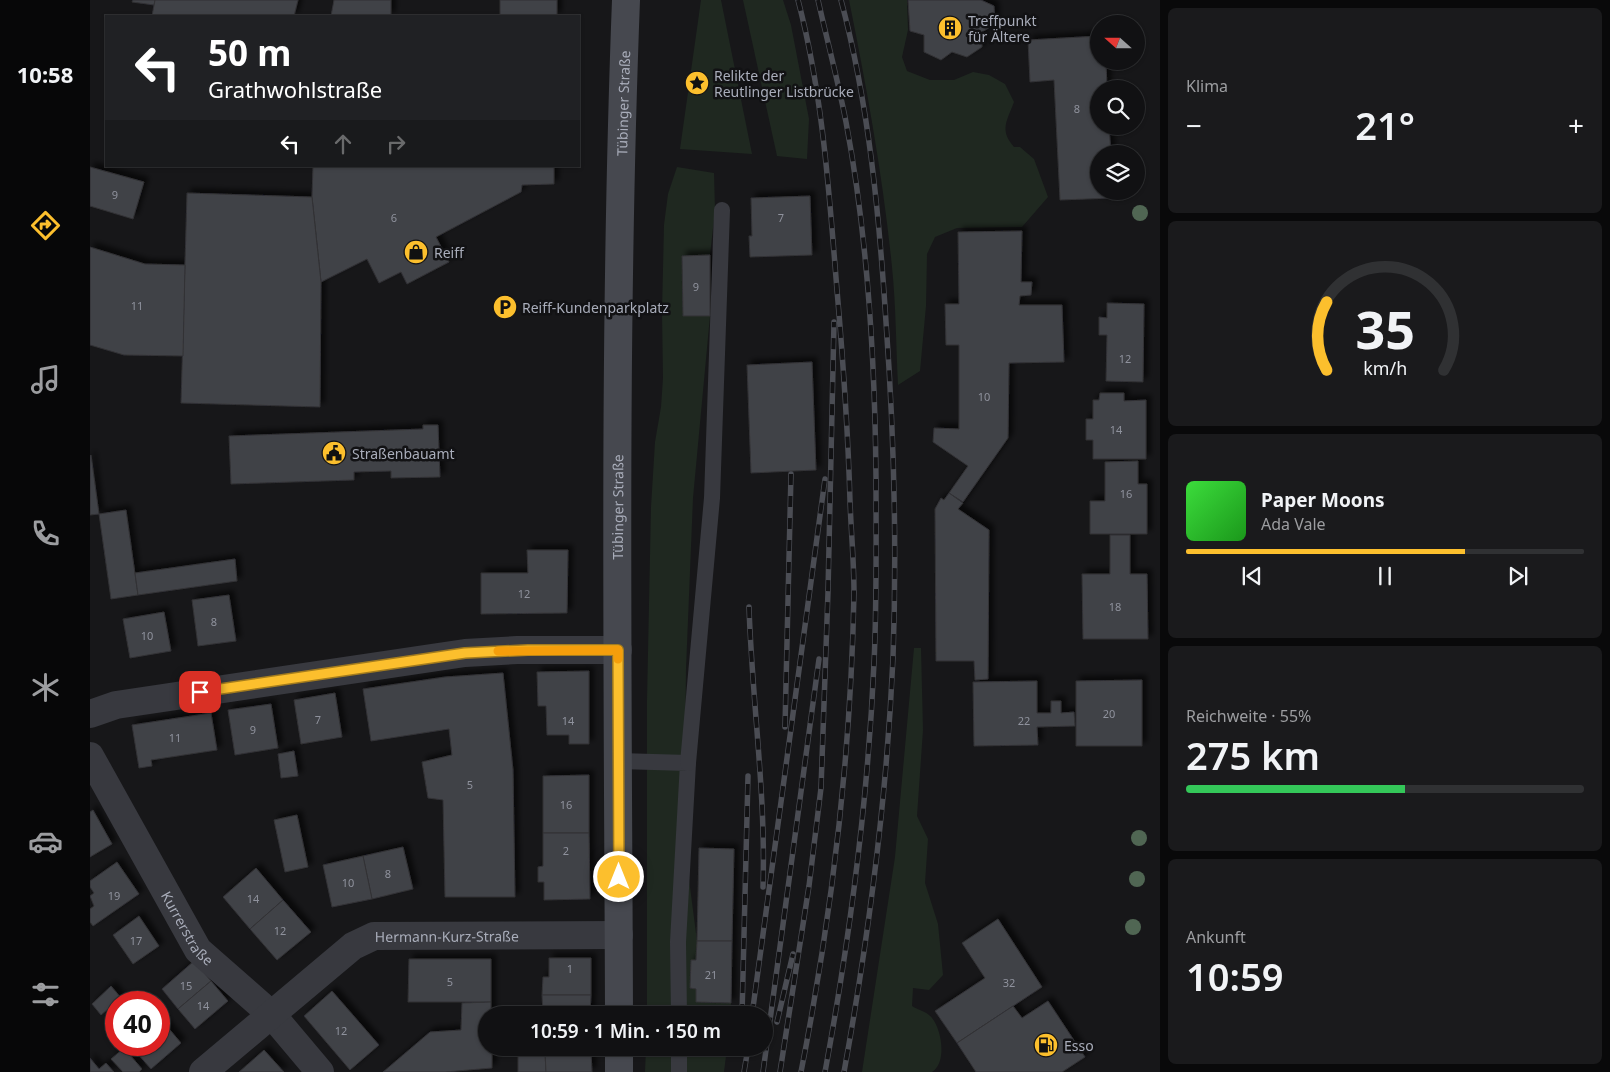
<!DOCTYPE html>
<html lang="de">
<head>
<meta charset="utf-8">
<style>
  body { margin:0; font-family:"Noto Sans",sans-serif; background:#1a1a1c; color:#f1f3f6; height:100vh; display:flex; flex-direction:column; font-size:19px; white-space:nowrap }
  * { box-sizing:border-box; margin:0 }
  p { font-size:16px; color:#9c9da0 }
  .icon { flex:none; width:28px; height:28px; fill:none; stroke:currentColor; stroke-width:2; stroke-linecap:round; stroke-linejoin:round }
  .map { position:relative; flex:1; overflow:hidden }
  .drawer { display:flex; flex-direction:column; gap:8px; padding:8px; background:#09090a; width:450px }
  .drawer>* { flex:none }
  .guide { position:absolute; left:15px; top:15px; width:475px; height:152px; border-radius:0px; box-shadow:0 1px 4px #0004,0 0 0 1px #303133; background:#202124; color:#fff; overflow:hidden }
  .needle { width:32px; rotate:291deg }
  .controls { position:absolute; left:1000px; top:15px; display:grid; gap:10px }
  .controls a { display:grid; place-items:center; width:55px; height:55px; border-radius:50%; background:#111113; box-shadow:0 1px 4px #0004,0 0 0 1px #303133; font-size:25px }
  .speed { position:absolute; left:15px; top:991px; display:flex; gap:10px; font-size:25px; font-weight:700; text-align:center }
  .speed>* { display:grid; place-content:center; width:65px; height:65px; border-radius:50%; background:#111113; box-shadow:0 1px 4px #0004,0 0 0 1px #303133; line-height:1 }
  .speed .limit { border:8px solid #d22; background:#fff; color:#111 }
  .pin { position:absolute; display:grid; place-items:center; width:42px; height:42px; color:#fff; margin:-21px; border-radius:10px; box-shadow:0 2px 8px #0006 }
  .me { position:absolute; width:55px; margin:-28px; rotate:0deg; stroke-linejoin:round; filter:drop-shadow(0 0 4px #0008) }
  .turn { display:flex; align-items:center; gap:18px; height:105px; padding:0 20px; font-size:22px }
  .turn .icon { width:65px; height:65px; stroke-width:2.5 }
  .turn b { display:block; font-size:35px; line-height:42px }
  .lanes { display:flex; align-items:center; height:48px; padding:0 20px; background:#0003; justify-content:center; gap:25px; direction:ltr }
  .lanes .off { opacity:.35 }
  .big { font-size:38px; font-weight:600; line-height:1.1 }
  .drawer .card { flex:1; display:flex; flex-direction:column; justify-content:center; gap:8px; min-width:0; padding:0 18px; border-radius:8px; background:#1a1a1c }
  .drawer .dial { align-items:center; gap:0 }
  .dial svg { height:130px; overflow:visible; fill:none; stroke:#303133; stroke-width:7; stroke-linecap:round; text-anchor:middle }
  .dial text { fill:#f1f3f6; stroke:none }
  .song { display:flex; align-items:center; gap:15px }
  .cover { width:60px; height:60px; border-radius:8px; background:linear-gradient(135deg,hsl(120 70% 55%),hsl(120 70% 35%)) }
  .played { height:5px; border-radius:2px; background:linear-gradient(90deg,#fcbf2d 70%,#303133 70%) }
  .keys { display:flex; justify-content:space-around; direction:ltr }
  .heat { display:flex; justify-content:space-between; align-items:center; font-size:28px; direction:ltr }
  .charge { height:8px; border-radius:4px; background:linear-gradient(90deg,#34c759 55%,#303133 0) }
  .trip { position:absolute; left:388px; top:1006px; width:295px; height:50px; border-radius:25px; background:#111113; box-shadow:0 1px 4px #0004,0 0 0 1px #303133; font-weight:600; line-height:50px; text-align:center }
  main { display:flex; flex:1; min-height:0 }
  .tabs { display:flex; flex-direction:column; width:90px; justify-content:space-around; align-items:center; background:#070708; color:#9c9da0 }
  .tabs .icon { width:35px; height:35px }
  .tabs .on { color:#fcbf2d }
  .tabs b { font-size:22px; color:#f1f3f6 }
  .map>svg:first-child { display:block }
  .green { fill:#1f2820 }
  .building { fill:#414246; stroke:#313135; filter:url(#shadow) }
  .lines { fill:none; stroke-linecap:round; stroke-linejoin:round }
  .lane { stroke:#38393f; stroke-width:16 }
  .street { stroke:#38393f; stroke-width:28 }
  .secondary { stroke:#46484f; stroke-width:28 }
  .rail-casing { stroke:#4b4d54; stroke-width:5.5 }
  .rail { stroke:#121214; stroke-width:4; stroke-dasharray:11; stroke-linecap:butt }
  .tree { fill:#506653 }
  .route-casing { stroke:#a47c1d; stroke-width:12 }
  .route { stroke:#fcbf2d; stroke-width:9 }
  .slow { stroke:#f59e0b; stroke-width:9 }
  .labels { text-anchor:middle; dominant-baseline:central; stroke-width:5; stroke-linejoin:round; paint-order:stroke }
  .number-label { font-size:11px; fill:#8f929d }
  .poi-label { font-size:14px; fill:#a9adba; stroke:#121214; text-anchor:start }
  .street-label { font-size:14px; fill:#a9adba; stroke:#121214 }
</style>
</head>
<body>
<main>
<nav class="tabs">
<b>10:58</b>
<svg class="icon on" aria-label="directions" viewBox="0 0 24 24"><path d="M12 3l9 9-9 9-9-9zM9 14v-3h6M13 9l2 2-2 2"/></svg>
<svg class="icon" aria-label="music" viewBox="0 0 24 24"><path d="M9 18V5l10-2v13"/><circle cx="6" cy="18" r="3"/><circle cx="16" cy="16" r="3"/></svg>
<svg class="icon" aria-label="phone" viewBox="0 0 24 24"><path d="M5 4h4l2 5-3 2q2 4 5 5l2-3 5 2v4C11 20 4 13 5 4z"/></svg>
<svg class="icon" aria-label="climate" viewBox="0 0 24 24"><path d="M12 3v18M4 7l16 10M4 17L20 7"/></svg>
<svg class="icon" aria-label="car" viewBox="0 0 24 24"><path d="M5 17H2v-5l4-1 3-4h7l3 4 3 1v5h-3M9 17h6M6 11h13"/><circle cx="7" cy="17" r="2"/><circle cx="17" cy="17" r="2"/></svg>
<svg class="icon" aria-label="filters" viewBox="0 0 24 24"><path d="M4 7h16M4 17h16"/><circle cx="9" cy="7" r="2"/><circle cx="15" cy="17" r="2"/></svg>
</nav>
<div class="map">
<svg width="1070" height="1072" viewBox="0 0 1070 1072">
  <defs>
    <filter id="shadow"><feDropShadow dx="4.5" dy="-4.5" stdDeviation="2.5" flood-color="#0009"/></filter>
  </defs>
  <rect width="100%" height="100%" fill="#171719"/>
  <g class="green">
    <path d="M611 0H631L662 154 590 149Z"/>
    <path d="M653 0H693L701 25 719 119 717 159 687 156Z"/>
    <path d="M759 0H817L818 30 812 57 817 71 840 80H864L883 72 899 75 915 84 924 102C917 121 909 130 924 147H930L944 159 958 197 932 227 867 228 845 237 837 254 836 306 830 371 808 385C806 346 806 306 802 267 793 177 777 89 759 0Z"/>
    <path d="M587 167 624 173 625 210 620 255V316L603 498 596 669 594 841 607 941 606 960 601 961 600 988 606 989V1002L641 1003 640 1015H557V701L561 507 565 442 571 407 573 378 572 312 574 225 578 194Z"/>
    <path d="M824 648H831L833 730 827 816 838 839 835 883 848 924 853 975 839 990 823 988 822 1006C828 1010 838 1012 842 1018 852 1030 857 1063 842 1072H772L805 857Z"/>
    <path d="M556 1048H637L634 1072H555Z"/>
  </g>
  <g class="building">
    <path d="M43 0H65L64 5 42 2Z"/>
    <path d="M65 0H208L204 16H62Z"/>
    <path d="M244 0H301V16H241Z"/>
    <rect x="410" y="0" width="57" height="16"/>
    <path d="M818 0H891L904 6 905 24 892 32V47L877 57 862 52 851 60 834 52V35L820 31Z"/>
    <path d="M1009 36V61H1016L1017 89H1009V126H1019L1021 154H1009V191H1023V198L970 200 964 80 940 82 938 40Z"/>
    <path d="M223 166H464V184L432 185 431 192 346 237 359 262 317 284 311 272 289 283 277 259 231 282 222 197Z"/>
    <path d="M0 167 54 182 43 219 0 206Z"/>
    <path d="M97 193 222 197 231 282 230 407 91 403Z"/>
    <path d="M720 196 722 255 660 257 659 236H662L661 198Z"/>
    <path d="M932 231 931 282H942L941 295 930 296 929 305H972L974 362 919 363 918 438 873 502 859 493 878 466 843 442 844 428 869 429V345H856L855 304H869L868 232Z"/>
    <path d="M0 247 55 264 95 265 93 356 34 355 0 345Z"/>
    <path d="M620 255V316H593L592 256Z"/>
    <path d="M1017 303 1054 304 1053 382 1016 381 1017 335H1009V317L1017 318Z"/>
    <path d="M722 362 726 470 661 473 657 365Z"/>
    <path d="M1010 393H1034V401L1056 400V459H1003V440H996V419H1003V400H1009Z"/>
    <path d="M333 425H348L350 477 301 478V471L264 472V480L141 484 139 436 333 429Z"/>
    <path d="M1 455 9 514 0 515V456Z"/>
    <path d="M1048 461V484H1057V534H1000V501H1015V462Z"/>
    <path d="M859 493 873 503 868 509 899 530 898 679 885 680 884 661H846L845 509 851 498 854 500Z"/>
    <path d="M36 510 48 595 21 599 9 514Z"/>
    <path d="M1020 535H1040V574H1057L1058 639H993L992 574H1020Z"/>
    <path d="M437 550H478L477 613 391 614V573H438Z"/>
    <path d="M145 559 147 581 48 595 45 573Z"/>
    <path d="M139 595 146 641 108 646 102 600Z"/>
    <path d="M74 612 81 651 40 658 33 619Z"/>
    <path d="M499 671V744H479V735H457L456 706H448L447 672Z"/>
    <path d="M413 673 423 770 425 897H355L353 800 338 798 332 762 362 755 359 729 281 741 273 689 355 677Z"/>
    <path d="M1052 680V746H986V681Z"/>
    <path d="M947 681V713H961V701H971V713L984 712 985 726 947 727 948 745 884 746 883 682Z"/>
    <path d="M245 693 252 737 211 744 204 700Z"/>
    <path d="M181 704 188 748 145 755 138 710Z"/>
    <path d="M121 713 127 750 61 760 62 766 49 768 42 725Z"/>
    <path d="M204 751 208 776 191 778 188 754Z"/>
    <path d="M499 775V833H453V776Z"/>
    <path d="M3 810 22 844 0 857V812Z"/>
    <path d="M207 815 218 867 195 872 184 820Z"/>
    <path d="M453 833H499L500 899 454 900V882H448V867L453 866Z"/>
    <path d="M313 847 323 889 282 899 273 856Z"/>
    <path d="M609 848 644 849 642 941H607Z"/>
    <path d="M273 856 282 899 242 907 233 865Z"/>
    <path d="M27 862 49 894 3 926 0 922V909L4 906 0 896 4 893 0 887V881Z"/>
    <path d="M166 868 193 900 160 929 133 897Z"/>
    <path d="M193 900 221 932 187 960 160 929Z"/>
    <path d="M49 916 69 946 43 964 23 935Z"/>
    <path d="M908 919 952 987 867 1043 845 1011 895 978 872 943Z"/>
    <path d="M607 941H642L641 1003 606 1002V989L600 988 601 960H606Z"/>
    <path d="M459 958H501V995H452L453 977H459Z"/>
    <path d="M319 959H401V1002H318Z"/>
    <path d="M104 961 121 981 88 1009 72 989Z"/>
    <path d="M121 981 138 1001 105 1029 88 1009Z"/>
    <path d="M21 986 31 998 11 1015 2 1004Z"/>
    <path d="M242 991 289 1045 260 1070 214 1016Z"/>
    <path d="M452 995H501L500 1015H453Z"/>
    <path d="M958 1001 995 1057 972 1072H886L867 1043 923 1006 932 1018Z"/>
    <path d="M401 1002V1015H396V1048H402V1068L355 1072H293L340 1032 371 1030 372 1003Z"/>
    <path d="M69 1017 91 1043 61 1069 40 1045H69Z"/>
    <path d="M34 1048 52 1069 49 1072H33L21 1059Z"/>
    <path d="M174 1050 194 1072H149Z"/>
    <path d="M428 1051 455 1052 456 1072H428Z"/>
    <path d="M501 1051 502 1072H456L455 1052Z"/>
    <path d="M0 1058 9 1069 16 1063 24 1072H0Z"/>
  </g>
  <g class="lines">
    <g class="lane">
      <path d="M529 761 598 763 588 942 589 1015"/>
      <path d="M598 763 622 498 632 210"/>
      <path d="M589 1048V1072"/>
    </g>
    <g class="street">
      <path d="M0 714 26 705 375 653 427 650H528"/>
      <path id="s1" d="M0 756 108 950 182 1015 230 1072"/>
      <path id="s2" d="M113 1072 263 946 284 936 529 935"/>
    </g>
    <g class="secondary">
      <path id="s3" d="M529 1015C528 677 523 338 536 0"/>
      <path d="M529 1048V1072"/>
    </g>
    <g class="rail-casing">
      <g id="rail">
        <path d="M708 0C733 95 739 192 747 290 753 360 758 430 760 501 761 531 764 562 764 593 761 753 742 915 711 1072"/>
        <path d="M728 0C737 40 748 81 756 122 778 238 785 360 786 478 786 540 787 601 784 663 778 800 760 937 735 1072"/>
        <path d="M751 0C779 105 789 213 796 322 804 434 807 545 803 658 797 796 779 935 754 1072"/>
        <path d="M659 607C662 701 676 793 673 887"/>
        <path d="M695 727 701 474"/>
        <path d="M652 1015 658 776"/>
        <path d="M662 1015 735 479"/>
        <path d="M687 1022 703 954"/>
        <path d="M654 1072 658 1048"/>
        <path d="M673 1072 729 659"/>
        <path d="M690 1072 719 886 731 788 738 592 744 322"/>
      </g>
    </g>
    <use href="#rail" class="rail"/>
  </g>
  <g class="tree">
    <circle cx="1050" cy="213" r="8"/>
    <circle cx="1049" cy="838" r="8"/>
    <circle cx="1047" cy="879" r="8"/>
    <circle cx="1043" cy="927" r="8"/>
  </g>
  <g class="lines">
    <g class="route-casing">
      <path id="route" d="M110 692 375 653 438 650H528L529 877"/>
    </g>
    <use href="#route" class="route"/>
    <path class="slow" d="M408 651 528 650V659"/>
  </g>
  <defs>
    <g id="building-disc" transform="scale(1.25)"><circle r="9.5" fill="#fcbf2d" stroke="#121214"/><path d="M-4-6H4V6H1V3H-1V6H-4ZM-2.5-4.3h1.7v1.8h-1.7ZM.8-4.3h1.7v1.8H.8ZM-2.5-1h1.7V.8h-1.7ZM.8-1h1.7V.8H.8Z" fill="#111"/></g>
    <g id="sight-disc" transform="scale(1.25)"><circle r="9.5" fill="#fcbf2d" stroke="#121214"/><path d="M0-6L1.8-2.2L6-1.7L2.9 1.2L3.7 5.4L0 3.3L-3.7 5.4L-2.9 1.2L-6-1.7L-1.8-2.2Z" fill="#111"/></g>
    <g id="shop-disc" transform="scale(1.25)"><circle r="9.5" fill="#fcbf2d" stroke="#121214"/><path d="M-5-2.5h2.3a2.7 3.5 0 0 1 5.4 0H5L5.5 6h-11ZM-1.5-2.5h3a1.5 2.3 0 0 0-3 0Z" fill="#111"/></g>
    <g id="parking-disc" transform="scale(1.25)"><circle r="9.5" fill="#fcbf2d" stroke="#121214"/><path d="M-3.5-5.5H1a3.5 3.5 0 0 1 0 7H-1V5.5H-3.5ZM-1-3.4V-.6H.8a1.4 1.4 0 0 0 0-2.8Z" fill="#111"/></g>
    <g id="civic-disc" transform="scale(1.25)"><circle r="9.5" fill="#fcbf2d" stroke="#121214"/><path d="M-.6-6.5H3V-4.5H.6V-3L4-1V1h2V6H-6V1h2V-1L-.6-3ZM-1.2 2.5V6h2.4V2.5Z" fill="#111"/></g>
    <g id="fuel-disc" transform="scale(1.25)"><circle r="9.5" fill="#fcbf2d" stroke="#121214"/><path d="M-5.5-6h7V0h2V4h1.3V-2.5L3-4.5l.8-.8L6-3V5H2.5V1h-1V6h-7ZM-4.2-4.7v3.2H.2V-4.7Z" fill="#111"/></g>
  </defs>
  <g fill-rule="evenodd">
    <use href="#building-disc" x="860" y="28"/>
    <use href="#sight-disc" x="607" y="83"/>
    <use href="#shop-disc" x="326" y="252"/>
    <use href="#parking-disc" x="415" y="307"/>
    <use href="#civic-disc" x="244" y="453"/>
    <use href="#fuel-disc" x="956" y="1045"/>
  </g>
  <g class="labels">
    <g class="number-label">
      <text x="987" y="108">8</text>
      <text x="25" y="194">9</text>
      <text x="304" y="217">6</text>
      <text x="691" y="217">7</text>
      <text x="606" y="286">9</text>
      <text x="47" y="305">11</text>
      <text x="1035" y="358">12</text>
      <text x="894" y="396">10</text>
      <text x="1026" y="429">14</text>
      <text x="1036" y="493">16</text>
      <text x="434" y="593">12</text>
      <text x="1025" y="606">18</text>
      <text x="124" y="621">8</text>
      <text x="57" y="635">10</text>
      <text x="1019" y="713">20</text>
      <text x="228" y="719">7</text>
      <text x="478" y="720">14</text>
      <text x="934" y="720">22</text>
      <text x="163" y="729">9</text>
      <text x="85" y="737">11</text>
      <text x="380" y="784">5</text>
      <text x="476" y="804">16</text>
      <text x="476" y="850">2</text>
      <text x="298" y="873">8</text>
      <text x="258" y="882">10</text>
      <text x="24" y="895">19</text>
      <text x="163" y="898">14</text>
      <text x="190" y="930">12</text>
      <text x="46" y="940">17</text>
      <text x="480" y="968">1</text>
      <text x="621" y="974">21</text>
      <text x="360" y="981">5</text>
      <text x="919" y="982">32</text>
      <text x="96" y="985">15</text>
      <text x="113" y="1005">14</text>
      <text x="251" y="1030">12</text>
    </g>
    <g class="poi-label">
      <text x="878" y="20">Treffpunkt<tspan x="878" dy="16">für Ältere</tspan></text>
      <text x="624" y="75">Relikte der<tspan x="624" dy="16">Reutlinger Listbrücke</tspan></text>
      <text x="344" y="252">Reiff</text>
      <text x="432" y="307">Reiff-Kundenparkplatz</text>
      <text x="262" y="453">Straßenbauamt</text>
      <text x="974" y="1045">Esso</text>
    </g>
    <g class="street-label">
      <text stroke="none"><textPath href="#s3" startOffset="912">Tübinger Straße</textPath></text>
      <text stroke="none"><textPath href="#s3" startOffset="508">Tübinger Straße</textPath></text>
      <text stroke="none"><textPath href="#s1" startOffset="198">Kurrerstraße</textPath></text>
      <text stroke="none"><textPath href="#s2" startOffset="292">Hermann-Kurz-Straße</textPath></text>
    </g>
  </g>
</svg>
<div class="controls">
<a><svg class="needle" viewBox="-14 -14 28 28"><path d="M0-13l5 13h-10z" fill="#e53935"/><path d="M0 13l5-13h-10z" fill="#9c9da0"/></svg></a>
<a><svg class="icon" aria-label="search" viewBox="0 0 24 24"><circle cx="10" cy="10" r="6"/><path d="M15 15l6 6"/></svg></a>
<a><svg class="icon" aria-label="layers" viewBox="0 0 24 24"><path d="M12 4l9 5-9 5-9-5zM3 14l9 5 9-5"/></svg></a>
</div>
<div class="speed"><div class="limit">40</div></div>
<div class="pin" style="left:110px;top:692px;background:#d93025"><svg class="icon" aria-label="arrive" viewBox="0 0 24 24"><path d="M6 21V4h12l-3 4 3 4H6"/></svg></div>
<svg class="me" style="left:529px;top:877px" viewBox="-20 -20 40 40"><circle r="17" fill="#fcbf2d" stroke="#fff" stroke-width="3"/><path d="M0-11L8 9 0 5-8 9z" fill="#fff"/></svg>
<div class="trip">10:59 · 1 Min. · 150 m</div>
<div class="guide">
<div class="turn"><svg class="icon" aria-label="left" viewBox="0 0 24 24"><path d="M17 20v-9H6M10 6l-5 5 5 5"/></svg><div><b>50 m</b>Grathwohlstraße</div></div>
<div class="lanes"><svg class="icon" aria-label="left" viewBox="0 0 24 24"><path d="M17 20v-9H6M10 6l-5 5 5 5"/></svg><svg class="icon off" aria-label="ahead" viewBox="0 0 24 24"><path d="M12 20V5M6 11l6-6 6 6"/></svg><svg class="icon off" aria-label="right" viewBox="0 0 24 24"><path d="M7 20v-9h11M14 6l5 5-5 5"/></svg></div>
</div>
</div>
<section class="drawer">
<div class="card"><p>Klima</p>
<div class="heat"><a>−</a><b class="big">21°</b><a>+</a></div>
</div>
<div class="card dial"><svg viewBox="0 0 100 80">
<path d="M14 69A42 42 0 1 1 86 69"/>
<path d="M14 69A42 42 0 0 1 14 27" stroke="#fcbf2d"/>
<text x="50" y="56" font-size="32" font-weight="700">35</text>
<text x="50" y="72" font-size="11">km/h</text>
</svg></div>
<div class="card">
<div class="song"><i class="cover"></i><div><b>Paper Moons</b><p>Ada Vale</p></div></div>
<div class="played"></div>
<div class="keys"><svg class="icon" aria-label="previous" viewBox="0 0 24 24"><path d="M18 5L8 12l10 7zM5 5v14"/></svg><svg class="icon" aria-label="pause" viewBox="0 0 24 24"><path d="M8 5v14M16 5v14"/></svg><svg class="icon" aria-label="next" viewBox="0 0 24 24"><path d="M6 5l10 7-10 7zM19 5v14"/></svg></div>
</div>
<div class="card"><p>Reichweite · 55%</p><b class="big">275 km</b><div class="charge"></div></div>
<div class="card"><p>Ankunft</p><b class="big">10:59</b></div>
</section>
</main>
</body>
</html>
